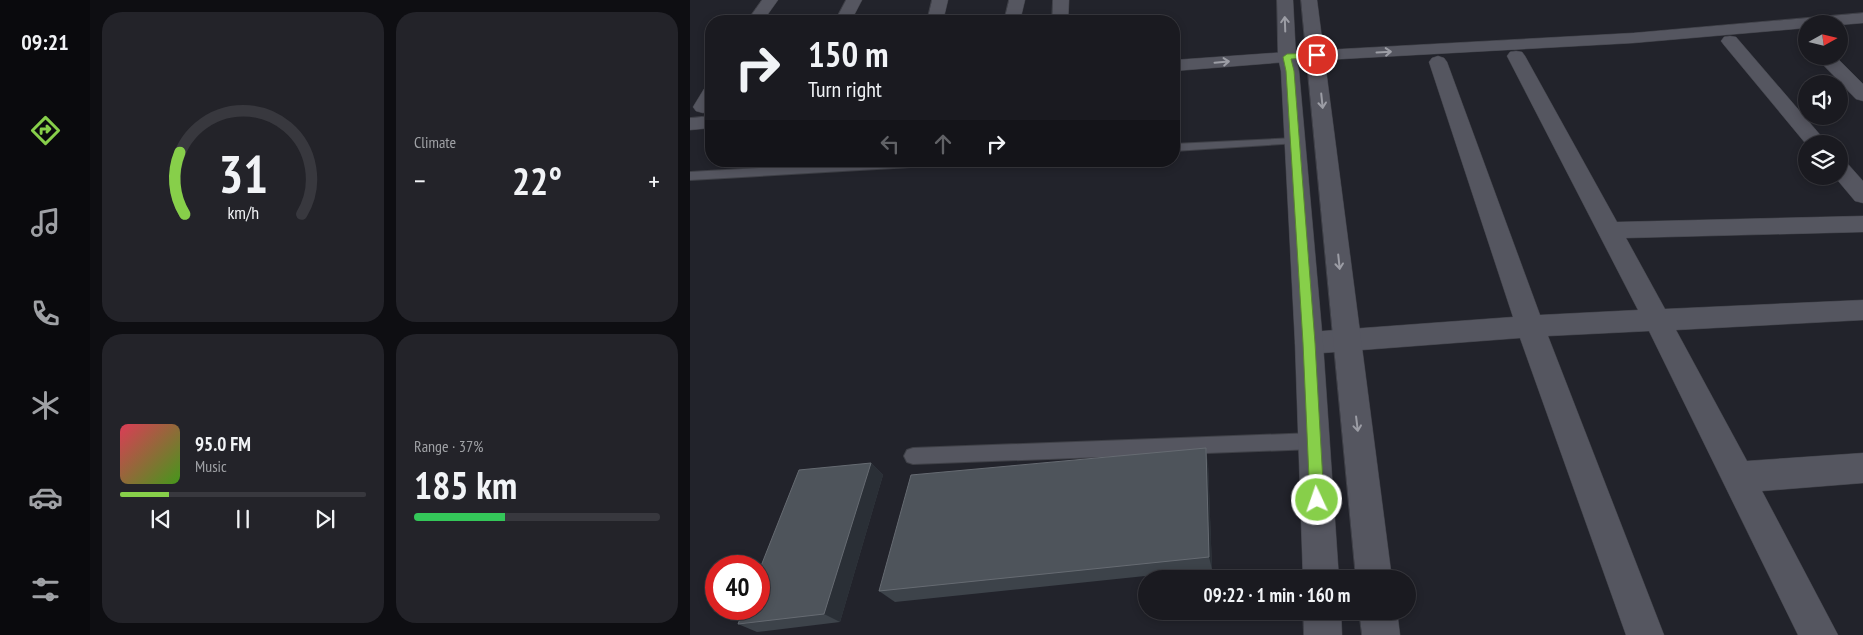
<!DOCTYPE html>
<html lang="en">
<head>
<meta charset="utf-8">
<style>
  body { margin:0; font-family:"PT Sans Narrow",sans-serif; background:#232329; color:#f1f3f6; height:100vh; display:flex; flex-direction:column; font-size:19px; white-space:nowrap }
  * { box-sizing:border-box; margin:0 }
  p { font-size:16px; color:#9fa1a5 }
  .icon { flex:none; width:28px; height:28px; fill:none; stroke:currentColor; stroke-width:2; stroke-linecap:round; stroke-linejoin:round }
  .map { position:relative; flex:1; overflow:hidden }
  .drawer { display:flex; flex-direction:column; gap:12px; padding:12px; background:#0e0e12; width:600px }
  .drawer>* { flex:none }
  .top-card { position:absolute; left:15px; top:15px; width:475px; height:152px; border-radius:20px; box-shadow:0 2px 8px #0003,0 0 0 1px #38383e; background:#1a1a20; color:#f1f3f6; overflow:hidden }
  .needle { width:32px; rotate:82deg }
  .controls { position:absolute; left:1108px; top:15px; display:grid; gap:10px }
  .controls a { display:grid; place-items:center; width:50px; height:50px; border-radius:50%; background:#1a1a20; box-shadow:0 2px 8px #0003,0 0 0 1px #38383e; font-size:25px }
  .speed { position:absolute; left:15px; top:555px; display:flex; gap:10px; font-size:25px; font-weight:700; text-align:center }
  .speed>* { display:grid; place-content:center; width:65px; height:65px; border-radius:50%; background:#1a1a20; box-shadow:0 2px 8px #0003,0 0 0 1px #38383e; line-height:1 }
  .speed .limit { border:8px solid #d22; background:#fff; color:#111 }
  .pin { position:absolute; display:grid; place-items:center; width:42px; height:42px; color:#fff; margin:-21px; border:2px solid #fff; border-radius:50%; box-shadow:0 1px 5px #0007 }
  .me { position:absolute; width:55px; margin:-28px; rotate:357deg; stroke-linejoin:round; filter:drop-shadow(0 0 4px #0008) }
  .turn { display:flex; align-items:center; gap:18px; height:105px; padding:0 20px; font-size:22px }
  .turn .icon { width:65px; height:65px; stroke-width:2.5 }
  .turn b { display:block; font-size:35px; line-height:42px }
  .lanes { display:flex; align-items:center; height:48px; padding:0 20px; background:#0003; justify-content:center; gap:25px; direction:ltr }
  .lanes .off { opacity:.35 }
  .big { font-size:38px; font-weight:600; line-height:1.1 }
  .drawer .tile { flex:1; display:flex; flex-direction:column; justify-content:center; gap:8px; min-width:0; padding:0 18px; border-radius:20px; background:#232329 }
  .drawer .dial { align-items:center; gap:0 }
  .dial svg { height:130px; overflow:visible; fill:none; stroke:#38383e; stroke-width:7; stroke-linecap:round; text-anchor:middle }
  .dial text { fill:#f1f3f6; stroke:none }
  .song { display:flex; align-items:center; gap:15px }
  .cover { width:60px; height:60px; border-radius:8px; background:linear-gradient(135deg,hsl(350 70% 55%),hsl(100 70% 35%)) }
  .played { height:5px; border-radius:2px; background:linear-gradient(90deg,#87cf4a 20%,#38383e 20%) }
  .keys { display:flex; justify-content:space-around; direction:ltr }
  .heat { display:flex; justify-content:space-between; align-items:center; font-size:28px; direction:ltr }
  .charge { height:8px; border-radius:4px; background:linear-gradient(90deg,#34c759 37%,#38383e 0) }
  .drawer .tiles { flex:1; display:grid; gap:12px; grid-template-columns:repeat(2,1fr) }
  .trip { position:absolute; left:448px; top:570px; width:278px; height:50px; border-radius:25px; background:#1a1a20; box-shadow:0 2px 8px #0003,0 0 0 1px #38383e; font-weight:600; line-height:50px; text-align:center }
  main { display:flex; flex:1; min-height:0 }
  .menu { display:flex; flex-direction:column; width:90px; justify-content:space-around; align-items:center; background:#0a0a0d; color:#9fa1a5 }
  .menu .icon { width:35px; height:35px }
  .menu .selected { color:#87cf4a }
  .menu b { font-size:22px; color:#f1f3f6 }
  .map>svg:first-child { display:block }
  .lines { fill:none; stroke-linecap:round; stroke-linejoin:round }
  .service-casing { stroke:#3f4047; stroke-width:2 }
  .minor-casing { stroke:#3f4047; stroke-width:1 }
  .tertiary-casing { stroke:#3f4047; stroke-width:1 }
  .service { fill:#555660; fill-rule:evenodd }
  .minor { fill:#555660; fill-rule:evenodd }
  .tertiary { fill:#555660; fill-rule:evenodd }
  .wall { fill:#3d434a }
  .shaded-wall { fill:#2a2f36 }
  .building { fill:#4e545b; stroke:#666b72 }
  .oneway { stroke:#9c9da5 }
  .route { fill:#87cf4a; stroke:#588730 }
</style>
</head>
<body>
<main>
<nav class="menu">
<b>09:21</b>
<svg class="icon selected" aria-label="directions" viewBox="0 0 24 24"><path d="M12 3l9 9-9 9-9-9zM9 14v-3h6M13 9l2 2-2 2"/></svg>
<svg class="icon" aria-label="music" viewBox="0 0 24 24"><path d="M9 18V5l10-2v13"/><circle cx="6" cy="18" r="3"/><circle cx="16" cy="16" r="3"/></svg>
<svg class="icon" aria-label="phone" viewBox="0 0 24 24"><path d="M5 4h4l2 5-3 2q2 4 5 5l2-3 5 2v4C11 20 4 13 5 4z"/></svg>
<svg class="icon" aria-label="climate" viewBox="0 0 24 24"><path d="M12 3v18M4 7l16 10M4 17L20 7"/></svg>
<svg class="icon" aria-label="car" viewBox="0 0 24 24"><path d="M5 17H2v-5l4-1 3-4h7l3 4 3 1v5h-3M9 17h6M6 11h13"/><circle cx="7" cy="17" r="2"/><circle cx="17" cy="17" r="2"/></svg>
<svg class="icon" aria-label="filters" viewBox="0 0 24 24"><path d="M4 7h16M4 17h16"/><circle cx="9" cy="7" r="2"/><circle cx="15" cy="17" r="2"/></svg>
</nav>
<section class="drawer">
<div class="tiles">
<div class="tile dial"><svg viewBox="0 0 100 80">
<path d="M14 69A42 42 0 1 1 86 69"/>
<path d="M14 69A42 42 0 0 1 11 31" stroke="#87cf4a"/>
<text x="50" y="56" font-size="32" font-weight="700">31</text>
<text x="50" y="72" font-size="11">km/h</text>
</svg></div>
<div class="tile"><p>Climate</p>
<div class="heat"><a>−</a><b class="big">22°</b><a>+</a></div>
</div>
<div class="tile">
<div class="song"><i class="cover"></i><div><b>95.0 FM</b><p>Music</p></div></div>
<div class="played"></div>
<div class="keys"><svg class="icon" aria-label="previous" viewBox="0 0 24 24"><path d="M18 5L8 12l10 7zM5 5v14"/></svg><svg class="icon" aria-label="pause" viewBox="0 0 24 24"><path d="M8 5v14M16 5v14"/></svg><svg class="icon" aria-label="next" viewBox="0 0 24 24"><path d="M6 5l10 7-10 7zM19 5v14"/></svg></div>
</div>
<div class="tile"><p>Range · 37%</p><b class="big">185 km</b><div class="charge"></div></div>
</div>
</section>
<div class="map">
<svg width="1173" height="635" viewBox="0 0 1173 635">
  <rect width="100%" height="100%" fill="#22232b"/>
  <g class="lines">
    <g class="service-casing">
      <g id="service">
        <path d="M605 138 611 141 609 143 484 151V144Z"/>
        <path d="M188 161H261L255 165 0 180V172Z"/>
        <path d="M624 433 630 436 633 441 630 446 624 449 223 464 217 462 214 456 217 450 223 448Z"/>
      </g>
    </g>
    <g class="minor-casing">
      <g id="minor">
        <path d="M72 0H88L73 21H57Z"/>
        <path d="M156 0H172L161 21H145Z"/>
        <path d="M242 0H258L253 21H237Z"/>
        <path d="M319 0H335L330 21H314Z"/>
        <path d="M363 0H379L378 21H362Z"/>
        <path d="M1173 13V23L1149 25 1116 24V28L943 43 597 62 484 71V60L597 52 943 33Z"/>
        <path d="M1040 36 1046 37 1138 144H1116L1034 45 1031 41 1034 37Z"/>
        <path d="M826 51 832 52 835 56 927 222 1173 216V232L936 238 975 309 1173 300V320L986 330 1057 461 1173 453V483L1072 491 1148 635H1108L959 331 858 336 974 635H936L830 338 619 354 609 351 605 343 609 335 619 332 823 317 739 62 742 58 748 56 754 58 757 62 850 315 948 310 817 56 820 52Z"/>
        <path d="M1125 56H1145L1173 84V101L1166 99Z"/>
        <path d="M21 87V110L13 113 6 111 3 107 14 89Z"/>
        <path d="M21 116V128L0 130V118Z"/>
        <path d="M1149 161 1157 163 1173 181V203L1165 201 1144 176H1149Z"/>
      </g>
    </g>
    <g class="tertiary-casing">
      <g id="tertiary">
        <path d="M587 0H603L606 57 609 71 633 343 649 579H613L605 343 591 71 588 57Z"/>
        <path d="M611 0H627L702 579H666Z"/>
        <path d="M613 611H651L652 635H614Z"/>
        <path d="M669 611H707L710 635H672Z"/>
      </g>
    </g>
    <use href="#service" class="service"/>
    <use href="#minor" class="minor"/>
    <use href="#tertiary" class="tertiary"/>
  </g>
  <g class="wall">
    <path d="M181 463 193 475 150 622 67 632 48 624Z"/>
    <path d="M518 463 522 569 205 602 189 591Z"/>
  </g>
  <g class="shaded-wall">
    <path d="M516 448 518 463 522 569 519 557Z"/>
    <path d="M181 463 193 475 150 622 134 614Z"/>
  </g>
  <g class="building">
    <path d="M516 448 519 557 189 591 221 475Z"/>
    <path d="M181 463 134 614 48 624 54 609H69V571L109 470Z"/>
  </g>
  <defs><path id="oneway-shaft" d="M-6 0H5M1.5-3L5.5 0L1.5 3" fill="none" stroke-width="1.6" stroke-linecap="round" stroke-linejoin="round" transform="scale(1.25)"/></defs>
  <g class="oneway">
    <use href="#oneway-shaft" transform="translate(595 24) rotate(-92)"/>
    <use href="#oneway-shaft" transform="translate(694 52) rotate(-3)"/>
    <use href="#oneway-shaft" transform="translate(532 62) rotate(-5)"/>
    <use href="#oneway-shaft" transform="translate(632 101) rotate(84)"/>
    <use href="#oneway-shaft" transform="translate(649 262) rotate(84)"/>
    <use href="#oneway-shaft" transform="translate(667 424) rotate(83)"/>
  </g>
  <path class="route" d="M627 53 631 55 630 57 601 59 604 71 625 343 634 500 632 505 627 507 622 505 620 500 613 343 596 71 593 57 597 54Z"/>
</svg>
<div class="controls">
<a><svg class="needle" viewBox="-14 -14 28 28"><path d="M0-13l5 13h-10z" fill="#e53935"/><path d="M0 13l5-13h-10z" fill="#9fa1a5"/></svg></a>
<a><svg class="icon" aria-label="sound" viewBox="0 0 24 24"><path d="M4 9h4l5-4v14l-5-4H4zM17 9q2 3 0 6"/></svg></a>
<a><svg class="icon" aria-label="layers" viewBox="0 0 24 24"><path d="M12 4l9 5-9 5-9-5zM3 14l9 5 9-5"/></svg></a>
</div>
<div class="speed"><div class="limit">40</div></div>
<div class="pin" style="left:627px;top:55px;background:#d93025"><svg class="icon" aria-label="arrive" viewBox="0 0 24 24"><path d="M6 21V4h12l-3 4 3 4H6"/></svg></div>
<svg class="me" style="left:627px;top:500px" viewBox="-20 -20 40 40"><circle r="17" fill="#87cf4a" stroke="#fff" stroke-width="3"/><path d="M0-11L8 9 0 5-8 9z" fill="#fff"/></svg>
<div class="trip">09:22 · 1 min · 160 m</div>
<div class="top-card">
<div class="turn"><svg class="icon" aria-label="right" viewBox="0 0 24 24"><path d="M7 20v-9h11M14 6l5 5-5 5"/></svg><div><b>150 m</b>Turn right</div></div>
<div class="lanes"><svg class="icon off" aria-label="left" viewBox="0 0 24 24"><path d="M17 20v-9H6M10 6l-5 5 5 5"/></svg><svg class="icon off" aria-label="ahead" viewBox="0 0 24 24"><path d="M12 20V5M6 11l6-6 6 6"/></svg><svg class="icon" aria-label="right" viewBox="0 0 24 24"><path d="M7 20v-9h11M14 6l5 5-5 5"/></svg></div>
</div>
</div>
</main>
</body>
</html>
